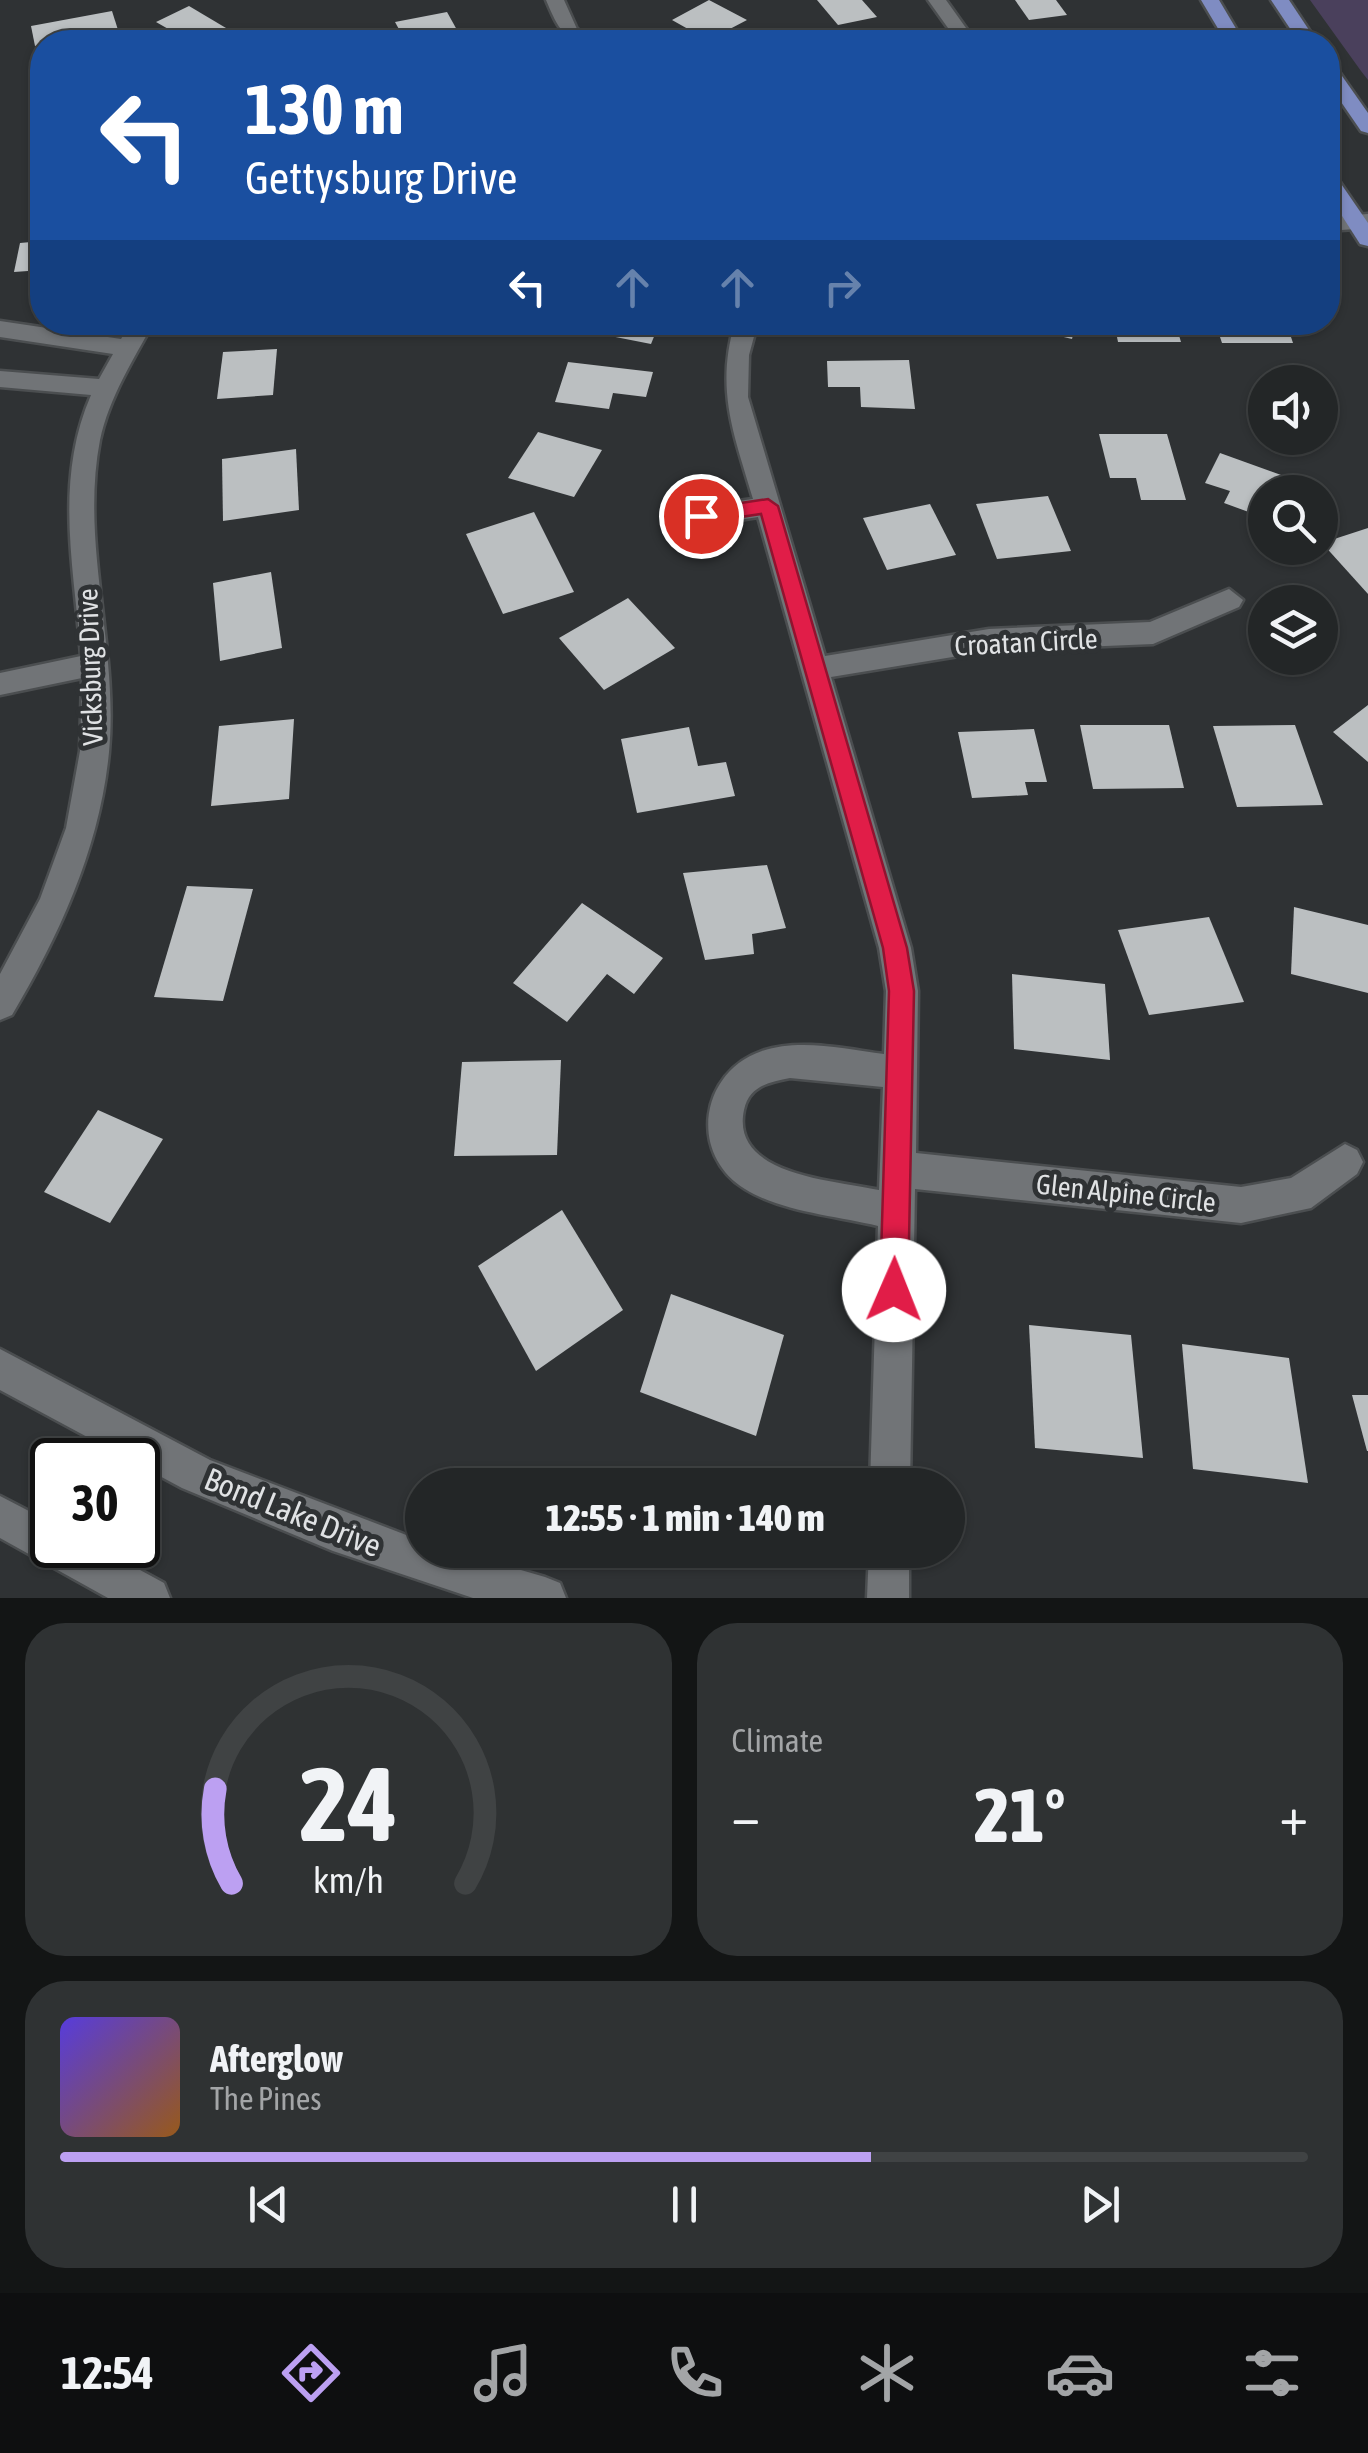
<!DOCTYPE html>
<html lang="en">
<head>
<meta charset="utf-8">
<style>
  body { margin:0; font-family:"Asap Condensed",sans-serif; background:#2f3233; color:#f1f3f6; height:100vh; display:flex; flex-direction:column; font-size:38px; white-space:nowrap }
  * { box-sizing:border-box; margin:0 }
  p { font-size:32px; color:#a3a5a7 }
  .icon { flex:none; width:55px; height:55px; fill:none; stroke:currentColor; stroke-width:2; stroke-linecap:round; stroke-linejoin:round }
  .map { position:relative; height:1598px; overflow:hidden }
  .details { display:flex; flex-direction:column; gap:25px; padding:25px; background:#131515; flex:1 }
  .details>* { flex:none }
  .banner { position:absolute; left:30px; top:30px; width:1310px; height:305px; border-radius:40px; box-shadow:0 2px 8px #0004,0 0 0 2px #404344; background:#1a4fa0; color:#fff; overflow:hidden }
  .tools { position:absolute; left:1248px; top:365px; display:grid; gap:20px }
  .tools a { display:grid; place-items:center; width:90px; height:90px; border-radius:50%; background:#232627; box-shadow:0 2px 8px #0004,0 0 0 2px #404344; font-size:50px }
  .speed { position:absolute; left:30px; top:1438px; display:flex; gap:20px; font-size:50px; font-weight:700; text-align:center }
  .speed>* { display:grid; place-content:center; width:130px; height:130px; border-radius:50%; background:#232627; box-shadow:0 2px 8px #0004,0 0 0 2px #404344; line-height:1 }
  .speed .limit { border:5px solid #111; border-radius:15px; background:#fff; color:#111 }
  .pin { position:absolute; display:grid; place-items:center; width:85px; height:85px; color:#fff; margin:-42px; border:5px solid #fff; border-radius:50%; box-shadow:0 2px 10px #0007 }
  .me { position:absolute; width:110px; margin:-55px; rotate:1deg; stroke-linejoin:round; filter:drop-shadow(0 0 8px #0008) }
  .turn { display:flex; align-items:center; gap:35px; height:210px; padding:0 50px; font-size:45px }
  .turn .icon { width:130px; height:130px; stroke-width:2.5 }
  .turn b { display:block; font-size:70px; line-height:85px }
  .lanes { display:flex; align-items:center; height:95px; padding:0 50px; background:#0003; justify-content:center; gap:50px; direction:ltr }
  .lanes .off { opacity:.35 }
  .big { font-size:75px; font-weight:800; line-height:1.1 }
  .details .card { flex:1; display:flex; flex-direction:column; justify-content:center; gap:15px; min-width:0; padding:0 35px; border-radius:40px; background:#2f3233 }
  .details .dial { align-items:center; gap:0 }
  .dial svg { height:260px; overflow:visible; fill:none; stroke:#404344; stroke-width:7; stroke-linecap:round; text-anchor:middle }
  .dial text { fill:#f1f3f6; stroke:none }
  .song { display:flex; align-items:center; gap:30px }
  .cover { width:120px; height:120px; border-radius:15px; background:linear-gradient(135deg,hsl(250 70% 55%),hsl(30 70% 35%)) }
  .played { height:10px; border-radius:5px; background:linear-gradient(90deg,#bca0f2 65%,#404344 65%) }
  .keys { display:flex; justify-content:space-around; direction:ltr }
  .heat { display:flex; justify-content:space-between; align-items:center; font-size:55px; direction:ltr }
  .details .tiles { flex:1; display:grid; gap:25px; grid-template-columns:1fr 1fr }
  .card:last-child { grid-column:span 2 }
  .trip { position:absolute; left:405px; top:1468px; width:560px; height:100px; border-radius:50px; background:#232627; box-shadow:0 2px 8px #0004,0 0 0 2px #404344; font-weight:800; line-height:100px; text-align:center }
  .tab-bar { display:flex; height:160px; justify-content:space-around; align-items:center; background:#0e0f10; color:#a3a5a7 }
  .tab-bar .icon { width:70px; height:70px }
  .tab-bar .selected { color:#bca0f2 }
  .tab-bar b { font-size:45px; color:#f1f3f6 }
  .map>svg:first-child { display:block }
  .green { fill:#4a405c }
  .building { fill:#bbbfc1 }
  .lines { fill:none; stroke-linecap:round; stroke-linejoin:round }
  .street-casing { stroke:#4b4e50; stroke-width:5 }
  .primary-casing { stroke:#4b4e50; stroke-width:5 }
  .street { fill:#717477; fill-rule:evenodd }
  .primary { fill:#7f8cc2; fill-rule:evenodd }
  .route { fill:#e11d48; stroke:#92132f; stroke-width:2.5 }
  .labels { text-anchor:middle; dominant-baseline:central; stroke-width:10; stroke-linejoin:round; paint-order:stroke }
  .street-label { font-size:28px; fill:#e0e2e4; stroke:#2f3234 }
  .near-street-label { font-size:32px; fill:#e0e2e4; stroke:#2f3234 }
</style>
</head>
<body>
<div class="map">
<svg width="1368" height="1598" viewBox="0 0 1368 1598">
  <rect width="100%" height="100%" fill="#2f3234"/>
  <path class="green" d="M1310 0H1368V80L1361 71Z"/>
  <g class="building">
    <path d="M709 0 747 20 705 42H684L673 37 688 29 672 20Z"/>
    <path d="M817 0H862L877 17 838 25Z"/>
    <path d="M1015 0H1056L1067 15 1029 20Z"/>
    <path d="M189 6 226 28 191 42 156 22Z"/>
    <path d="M112 11 118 30 35 46 31 26Z"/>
    <path d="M447 12 462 39 406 42 395 22Z"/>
    <path d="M1098 32 1106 42H1052L1049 38Z"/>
    <path d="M42 241V270L14 272 20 243Z"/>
    <path d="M590 322H660L651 344 585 331Z"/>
    <path d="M1002 322H1076L1072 339Z"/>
    <path d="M1114 322H1175L1181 342H1118Z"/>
    <path d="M1215 322H1286L1293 343H1222Z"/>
    <path d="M277 349 273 395 217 399 223 352Z"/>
    <path d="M909 360 915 409 861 407 860 387H828L827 361Z"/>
    <path d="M568 362 653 372 646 397 613 393 609 409 555 402Z"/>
    <path d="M538 432 602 450 574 497 508 478Z"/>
    <path d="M1099 434H1167L1186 500H1141L1136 478H1110Z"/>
    <path d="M296 449 299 510 223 521 222 459Z"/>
    <path d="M1220 453 1295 480 1290 492H1265V518L1224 503 1230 491 1205 483Z"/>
    <path d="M1048 496 1071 551 997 559 976 504Z"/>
    <path d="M930 504 956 555 887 570 863 518Z"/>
    <path d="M534 512 574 592 503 614 466 534Z"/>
    <path d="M1368 528V594L1322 543Z"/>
    <path d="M271 572 282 648 220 661 213 583Z"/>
    <path d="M628 598 675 648 604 690 559 638Z"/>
    <path d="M1368 705V762L1333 732Z"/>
    <path d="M294 719 289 799 211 806 219 726Z"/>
    <path d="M1080 725H1169L1184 788 1093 789Z"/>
    <path d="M1295 725 1323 805 1237 807 1213 726Z"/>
    <path d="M689 727 698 766 726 762 735 796 637 813 621 739Z"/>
    <path d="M1034 729 1047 782H1025L1028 795 972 798 958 732Z"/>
    <path d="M767 865 786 928 752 934 754 954 705 960 683 873Z"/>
    <path d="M187 886 253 889 223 1001 154 997Z"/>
    <path d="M582 903 663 958 634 994 607 974 567 1022 513 983Z"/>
    <path d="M1294 907 1368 925V993L1291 974Z"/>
    <path d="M1209 917 1244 1002 1149 1015 1118 930Z"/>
    <path d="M1012 974 1105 984 1110 1060 1014 1049Z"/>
    <path d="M561 1060 557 1155 454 1156 462 1062Z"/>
    <path d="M98 1110 163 1139 110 1223 44 1192Z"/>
    <path d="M562 1210 623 1310 536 1371 478 1266Z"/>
    <path d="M671 1294 784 1335 756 1436 640 1392Z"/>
    <path d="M1029 1325 1131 1335 1143 1458 1035 1448Z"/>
    <path d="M1182 1344 1289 1358 1308 1483 1193 1469Z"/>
    <path d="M1352 1395H1368V1451H1367Z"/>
  </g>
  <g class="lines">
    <g class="street-casing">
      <g id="street">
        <path d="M546 0H564L577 29 598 42C563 42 559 30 546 0Z"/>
        <path d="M928 0H946L976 42H958Z"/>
        <path d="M1368 214V228L1328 231V217Z"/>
        <path d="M0 321 121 339 131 322H154C133 360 109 398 100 440 80 544 119 648 109 752 100 847 60 934 12 1015L0 1020V974L40 899 66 828 80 751 82 678 0 695V673L81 656C74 567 54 480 91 395L0 387V371L99 379 113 354 0 337Z"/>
        <path d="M735 322H758L749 355 748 397 825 656 989 629 1150 622 1229 589 1243 600 1239 607 1153 644 989 651 831 677 911 948 918 991 916 1153 1241 1187 1291 1178 1345 1144 1357 1150 1363 1162 1357 1174 1311 1208 1241 1223 915 1189 910 1485H870L878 1226C837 1216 782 1212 745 1189 688 1154 700 1072 762 1051 800 1038 845 1049 884 1054L886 991 879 948 758 517 701 526 688 516 701 506 753 499C734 434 715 390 735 322ZM790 1078 883 1087 879 1190C835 1180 730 1176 744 1110 749 1086 769 1082 790 1078Z"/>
        <path d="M0 1349 210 1460 422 1541V1550H452L545 1577 560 1583 566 1598H473L333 1551 182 1488 0 1390Z"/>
        <path d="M0 1496 52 1523V1545H94L164 1583 170 1598H108L0 1538Z"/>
        <path d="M869 1550H909V1598H867Z"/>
      </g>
    </g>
    <g class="primary-casing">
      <g id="primary">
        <path d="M1201 0H1219L1244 42H1226Z"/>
        <path d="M1271 0H1289L1317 42H1299Z"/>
        <path d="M1328 64 1335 66 1368 113V133L1361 131 1328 83Z"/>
        <path d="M1328 173 1335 175 1368 223V246L1360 244 1328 194Z"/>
      </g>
    </g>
    <use href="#street" class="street"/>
    <use href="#primary" class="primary"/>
  </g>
  <path class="route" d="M768 499 778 506 907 948 914 991 908 1290 904 1300 894 1304 884 1300 880 1290 889 991 883 948 761 514 701 523 691 516 701 509Z"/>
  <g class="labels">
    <g class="street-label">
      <text transform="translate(1026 642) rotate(-3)">Croatan Circle</text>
      <text transform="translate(90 667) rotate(-92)">Vicksburg Drive</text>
      <text transform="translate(1126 1193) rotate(6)">Glen Alpine Circle</text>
    </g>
    <g class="near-street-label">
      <text transform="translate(293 1512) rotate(22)">Bond Lake Drive</text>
    </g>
  </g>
</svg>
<div class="tools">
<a><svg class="icon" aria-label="sound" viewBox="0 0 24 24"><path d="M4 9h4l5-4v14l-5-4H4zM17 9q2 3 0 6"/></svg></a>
<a><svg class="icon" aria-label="search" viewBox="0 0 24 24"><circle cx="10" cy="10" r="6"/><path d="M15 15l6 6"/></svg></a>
<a><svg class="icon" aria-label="layers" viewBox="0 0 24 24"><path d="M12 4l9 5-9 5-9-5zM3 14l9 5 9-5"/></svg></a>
</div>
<div class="speed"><div class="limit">30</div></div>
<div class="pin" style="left:701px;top:516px;background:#d93025"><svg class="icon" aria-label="arrive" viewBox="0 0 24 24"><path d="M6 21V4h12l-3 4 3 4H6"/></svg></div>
<svg class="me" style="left:894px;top:1290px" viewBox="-20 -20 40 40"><circle r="19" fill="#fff"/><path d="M0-13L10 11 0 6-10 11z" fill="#e11d48"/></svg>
<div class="trip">12:55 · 1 min · 140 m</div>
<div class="banner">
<div class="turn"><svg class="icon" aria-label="left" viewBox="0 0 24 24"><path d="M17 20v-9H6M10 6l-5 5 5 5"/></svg><div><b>130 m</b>Gettysburg Drive</div></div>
<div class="lanes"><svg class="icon" aria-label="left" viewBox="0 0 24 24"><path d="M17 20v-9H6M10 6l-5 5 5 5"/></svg><svg class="icon off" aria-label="ahead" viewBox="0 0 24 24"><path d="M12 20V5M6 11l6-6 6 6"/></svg><svg class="icon off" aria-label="ahead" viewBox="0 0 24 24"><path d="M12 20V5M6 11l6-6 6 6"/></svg><svg class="icon off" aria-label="right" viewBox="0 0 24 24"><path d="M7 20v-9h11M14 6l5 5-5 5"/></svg></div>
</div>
</div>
<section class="details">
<div class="tiles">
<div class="card dial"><svg viewBox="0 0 100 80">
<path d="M14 69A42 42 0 1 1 86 69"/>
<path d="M14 69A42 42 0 0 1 9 40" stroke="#bca0f2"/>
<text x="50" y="56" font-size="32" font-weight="700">24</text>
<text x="50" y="72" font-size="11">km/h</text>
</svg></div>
<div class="card"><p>Climate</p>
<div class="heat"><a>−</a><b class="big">21°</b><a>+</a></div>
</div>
<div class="card">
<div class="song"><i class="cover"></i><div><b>Afterglow</b><p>The Pines</p></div></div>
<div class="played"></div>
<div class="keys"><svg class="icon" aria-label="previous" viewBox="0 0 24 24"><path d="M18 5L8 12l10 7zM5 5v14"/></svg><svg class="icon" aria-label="pause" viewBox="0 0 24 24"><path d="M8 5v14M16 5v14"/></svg><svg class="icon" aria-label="next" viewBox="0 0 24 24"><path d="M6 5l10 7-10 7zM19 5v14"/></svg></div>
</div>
</div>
</section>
<nav class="tab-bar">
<b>12:54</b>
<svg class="icon selected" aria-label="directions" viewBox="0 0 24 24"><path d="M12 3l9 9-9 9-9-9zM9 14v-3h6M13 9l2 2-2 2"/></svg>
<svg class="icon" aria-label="music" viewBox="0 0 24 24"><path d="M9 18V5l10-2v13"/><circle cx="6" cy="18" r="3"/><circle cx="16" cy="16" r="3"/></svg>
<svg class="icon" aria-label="phone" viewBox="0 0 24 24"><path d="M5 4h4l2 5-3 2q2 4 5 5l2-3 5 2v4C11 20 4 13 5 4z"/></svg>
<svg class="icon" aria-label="climate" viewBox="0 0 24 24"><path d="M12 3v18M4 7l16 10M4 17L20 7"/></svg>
<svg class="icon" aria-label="car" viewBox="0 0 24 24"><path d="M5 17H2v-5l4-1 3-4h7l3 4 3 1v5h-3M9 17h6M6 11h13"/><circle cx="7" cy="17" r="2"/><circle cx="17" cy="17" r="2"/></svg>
<svg class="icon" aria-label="filters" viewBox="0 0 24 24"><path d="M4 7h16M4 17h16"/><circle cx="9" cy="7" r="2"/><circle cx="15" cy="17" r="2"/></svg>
</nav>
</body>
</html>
